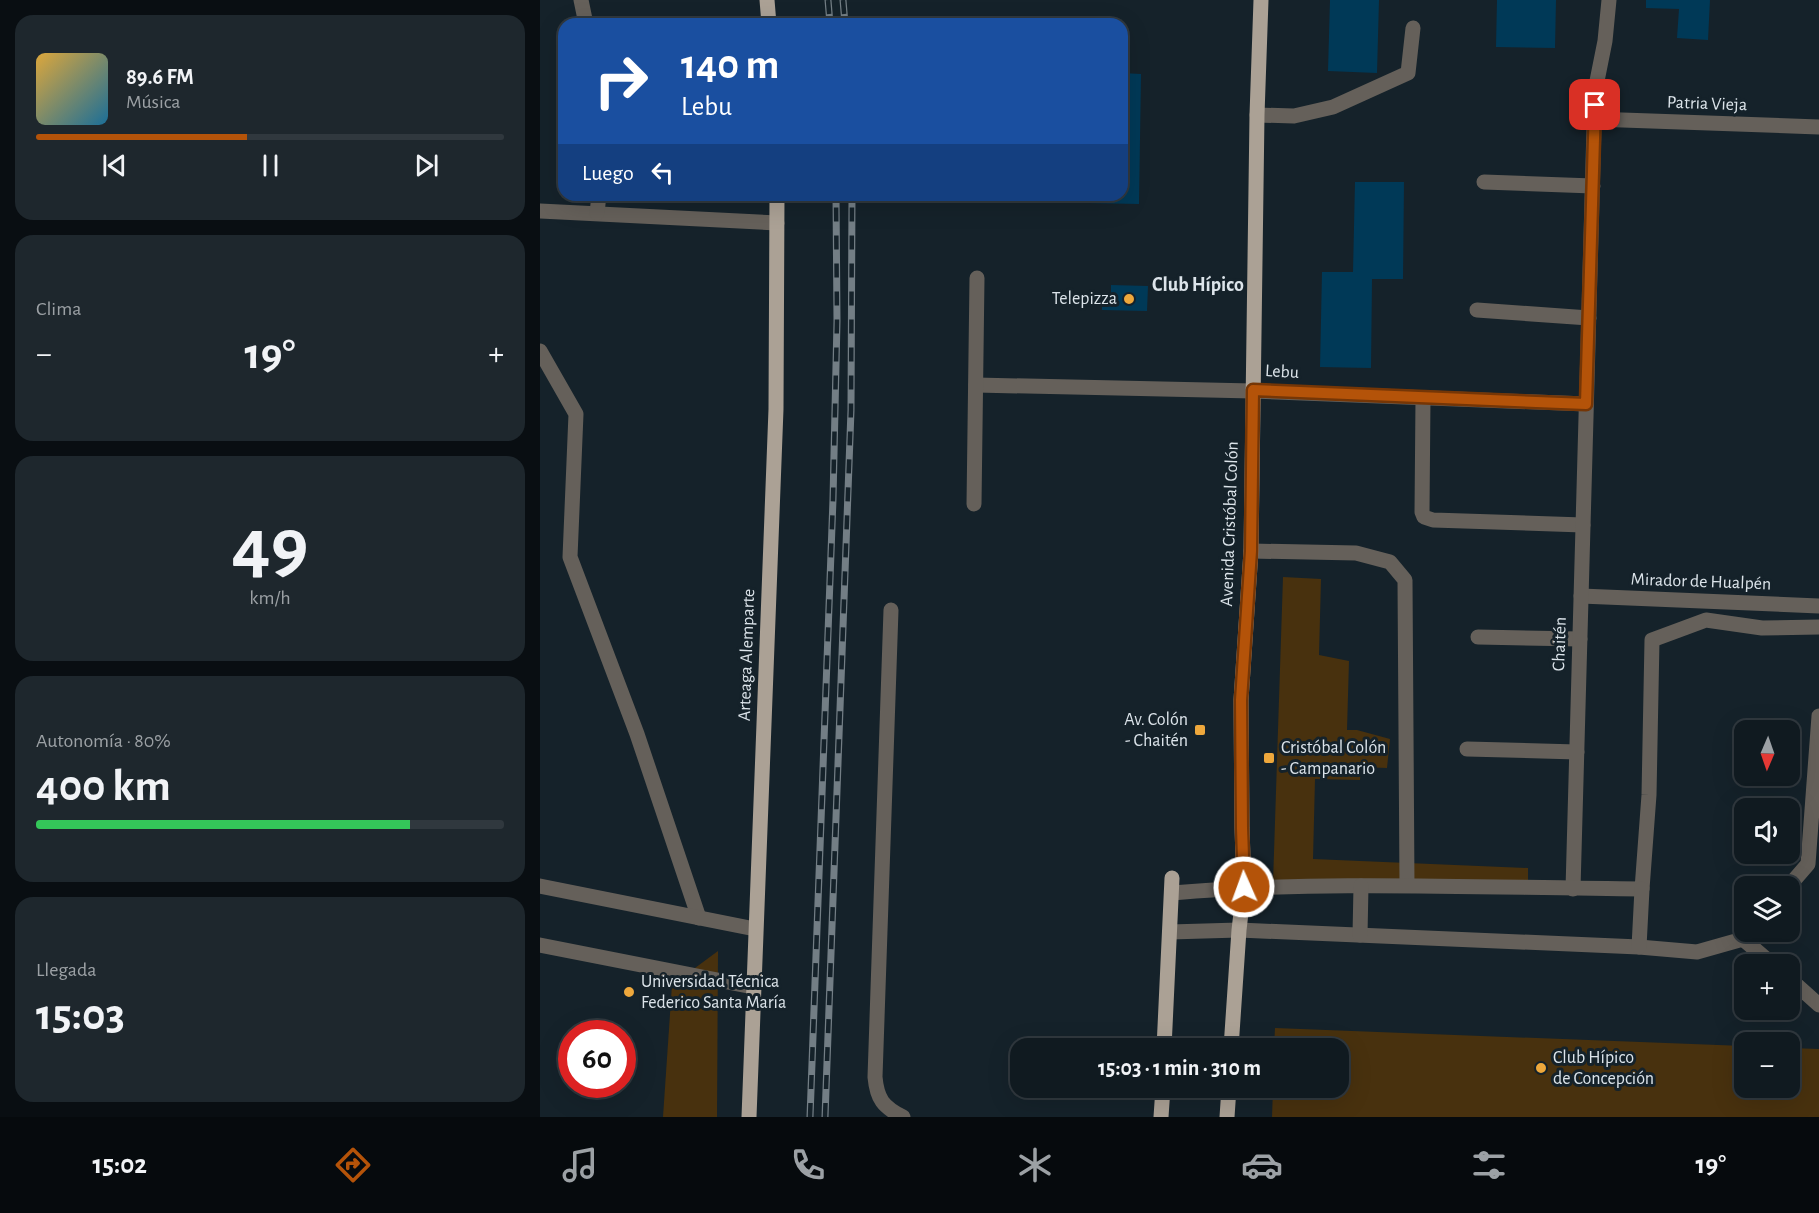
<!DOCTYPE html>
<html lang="es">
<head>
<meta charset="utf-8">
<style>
  body { margin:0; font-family:"Alegreya Sans",sans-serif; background:#1e272d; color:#f1f3f6; height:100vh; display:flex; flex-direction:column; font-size:22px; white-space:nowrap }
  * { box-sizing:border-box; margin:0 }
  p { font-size:20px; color:#9ca1a5 }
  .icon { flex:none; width:33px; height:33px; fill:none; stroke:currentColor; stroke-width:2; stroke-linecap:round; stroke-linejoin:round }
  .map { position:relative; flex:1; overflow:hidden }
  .side { display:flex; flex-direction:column; gap:15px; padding:15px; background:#090e12; width:540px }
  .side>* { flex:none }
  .banner { position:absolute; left:18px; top:18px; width:570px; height:183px; border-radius:18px; box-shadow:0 6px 24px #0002,0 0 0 2px #30383e; background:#1a4fa0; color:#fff; overflow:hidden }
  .needle { width:39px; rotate:182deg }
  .buttons { position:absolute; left:1194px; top:720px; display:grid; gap:12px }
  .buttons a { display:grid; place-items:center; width:66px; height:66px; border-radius:12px; background:#101a20; box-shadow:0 6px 24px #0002,0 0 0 2px #30383e; font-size:30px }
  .speed { position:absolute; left:18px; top:1020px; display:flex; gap:12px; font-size:30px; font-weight:700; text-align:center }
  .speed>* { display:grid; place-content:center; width:78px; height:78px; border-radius:50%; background:#101a20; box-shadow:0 6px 24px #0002,0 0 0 2px #30383e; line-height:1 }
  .speed .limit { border:9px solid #d22; background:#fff; color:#111 }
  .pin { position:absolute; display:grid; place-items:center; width:51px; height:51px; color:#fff; margin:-26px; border-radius:12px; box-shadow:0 3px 9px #0006 }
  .me { position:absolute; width:66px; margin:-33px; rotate:358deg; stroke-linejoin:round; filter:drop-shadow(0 0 4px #0008) }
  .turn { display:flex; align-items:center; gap:21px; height:126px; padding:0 24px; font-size:27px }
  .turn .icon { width:78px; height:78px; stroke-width:2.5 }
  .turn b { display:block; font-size:42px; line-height:51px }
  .then { display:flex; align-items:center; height:57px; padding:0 24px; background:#0003; gap:12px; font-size:22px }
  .big { font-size:45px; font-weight:600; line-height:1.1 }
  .side .card { flex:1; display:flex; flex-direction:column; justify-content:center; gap:9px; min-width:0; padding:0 21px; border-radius:18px; background:#1e272d }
  .side .dial { align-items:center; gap:0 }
  .dial b { font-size:78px; line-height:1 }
  .song { display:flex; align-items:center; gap:18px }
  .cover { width:72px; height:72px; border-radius:9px; background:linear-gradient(135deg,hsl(40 70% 55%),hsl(200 70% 35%)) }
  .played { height:6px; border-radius:3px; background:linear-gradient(90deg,#b45309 45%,#30383e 45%) }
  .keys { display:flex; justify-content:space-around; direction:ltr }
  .heat { display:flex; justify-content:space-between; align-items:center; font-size:33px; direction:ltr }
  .charge { height:9px; border-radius:4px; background:linear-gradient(90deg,#34c759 80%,#30383e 0) }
  .trip { position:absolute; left:470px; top:1038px; width:339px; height:60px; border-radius:18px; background:#101a20; box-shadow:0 6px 24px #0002,0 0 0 2px #30383e; font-weight:600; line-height:60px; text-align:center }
  .tabs { display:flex; height:96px; justify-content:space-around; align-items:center; background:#060a0d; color:#9ca1a5 }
  .tabs .icon { width:42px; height:42px }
  .tabs .selected { color:#b45309 }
  .tabs b { font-size:27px; color:#f1f3f6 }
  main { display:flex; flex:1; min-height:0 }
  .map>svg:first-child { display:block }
  .green { fill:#48310e }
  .building { fill:#003957 }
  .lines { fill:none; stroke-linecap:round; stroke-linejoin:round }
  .minor { stroke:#65605a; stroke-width:15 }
  .major { stroke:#aba195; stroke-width:15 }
  .rail-casing { stroke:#737e85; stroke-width:7 }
  .rail { stroke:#15222a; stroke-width:4.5; stroke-dasharray:14; stroke-linecap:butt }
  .route-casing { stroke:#753606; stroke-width:15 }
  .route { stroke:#b45309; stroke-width:10 }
  .poi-dot { fill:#eea83c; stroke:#15222a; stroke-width:2 }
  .labels { text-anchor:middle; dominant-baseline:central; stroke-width:6; stroke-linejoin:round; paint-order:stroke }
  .street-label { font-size:18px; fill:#dce4ea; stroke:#15222a }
  .poi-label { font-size:18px; fill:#dce4ea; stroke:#15222a; text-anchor:start }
  .neighbourhood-label { font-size:20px; font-weight:bold; fill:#dce4ea; stroke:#15222a }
</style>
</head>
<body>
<main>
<section class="side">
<div class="card">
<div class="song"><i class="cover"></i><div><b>89.6 FM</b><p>Música</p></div></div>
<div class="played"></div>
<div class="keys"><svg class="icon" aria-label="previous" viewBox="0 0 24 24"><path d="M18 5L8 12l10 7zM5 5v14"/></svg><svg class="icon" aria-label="pause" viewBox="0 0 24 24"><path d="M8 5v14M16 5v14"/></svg><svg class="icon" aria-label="next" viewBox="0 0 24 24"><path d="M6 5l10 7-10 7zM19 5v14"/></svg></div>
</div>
<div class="card"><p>Clima</p>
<div class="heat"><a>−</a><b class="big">19°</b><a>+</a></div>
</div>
<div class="card dial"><b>49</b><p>km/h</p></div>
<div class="card"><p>Autonomía · 80%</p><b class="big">400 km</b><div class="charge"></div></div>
<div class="card"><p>Llegada</p><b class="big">15:03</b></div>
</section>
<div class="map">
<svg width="1279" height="1117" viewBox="0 0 1279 1117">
  <rect width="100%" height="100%" fill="#15222a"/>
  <g class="green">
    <path d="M743 577 781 579 779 655 809 661 807 730H817L850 739 847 768 821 767 820 780 775 779 773 859 988 868V891L733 883Z"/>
    <path d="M178 951 177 1117H123L132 985Z"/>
    <path d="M735 1028 1204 1046V1088H1250V1048L1279 1049V1117H732L733 1088H798V1048H734Z"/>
  </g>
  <g class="building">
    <path d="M790 0H839L837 73 788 71Z"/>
    <path d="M957 0H1016L1015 48 956 47Z"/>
    <path d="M1106 0H1170L1168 40 1137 38 1139 9 1106 8Z"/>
    <path d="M582 73 601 74 599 204 548 203V195H582Z"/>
    <path d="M815 182H864L863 279H832L831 368 780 367 782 272H813Z"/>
    <path d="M383 195H434V199L383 198Z"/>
    <path d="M571 285 608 286 607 311 562 310V293H571Z"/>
  </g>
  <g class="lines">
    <g class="minor">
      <path d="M41 0 46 24"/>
      <path d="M717 115 754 116 793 107 868 73 873 28"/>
      <path d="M1054 119 1279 127"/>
      <path d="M944 182 1053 186"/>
      <path d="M0 211 237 223"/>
      <path d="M57 213 59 195"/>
      <path d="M937 310 1049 318"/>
      <path d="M0 351 36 414 30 557 97 734 159 918"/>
      <path d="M436 385 713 391 1046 404"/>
      <path d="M883 398 882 512 884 517 893 520 1043 525"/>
      <path d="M434 504 437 278"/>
      <path d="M711 551 816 553 850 562 865 580 867 885"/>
      <path d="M1041 596 1279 606"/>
      <path d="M351 610 335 1077C337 1099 343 1107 363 1117"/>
      <path d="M938 637 1040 639"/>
      <path d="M927 749 1037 752"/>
      <path d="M0 886 215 929"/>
      <path d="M1249 886 1268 864 1279 716"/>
      <path d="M1033 889 1055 91 1065 41 1069 0"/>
      <path d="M632 893C788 880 945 888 1102 889L1109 795 1112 640 1166 620 1222 628 1279 627"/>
      <path d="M630 932 699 930 1099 947 1157 952 1203 939 1210 932"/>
      <path d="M820 935 821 886"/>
      <path d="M1203 939 1232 964"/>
      <path d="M0 945 213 987"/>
      <path d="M1099 947 1102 889"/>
      <path d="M1250 979 1279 1005"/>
    </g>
    <g class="major">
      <path d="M227 0 229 24"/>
      <path d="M624 1048 632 878"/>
      <path d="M691 1048 699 930 704 887 702 828 701 700 711 551 717 115 721 0"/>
      <path d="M209 1117 236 409 237 195"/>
      <path d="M621 1117 623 1088"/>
      <path d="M687 1117 689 1088"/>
    </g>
    <g class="rail-casing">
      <g id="rail">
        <path d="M288 0 290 24"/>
        <path d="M303 0 305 24"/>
        <path d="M270 1117 293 499 297 321 296 195"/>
        <path d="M285 1117 311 410 312 195"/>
      </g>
    </g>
    <use href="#rail" class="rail"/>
  </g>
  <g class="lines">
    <g class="route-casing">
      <path id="route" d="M704 887 702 828 701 700 711 551 713 390 1046 404 1055 105"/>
    </g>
    <use href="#route" class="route"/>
  </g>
  <g class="poi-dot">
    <circle cx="589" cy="299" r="6"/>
    <rect x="654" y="724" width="12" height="12" rx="3"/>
    <rect x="723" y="752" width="12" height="12" rx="3"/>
    <circle cx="89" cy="992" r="6"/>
    <circle cx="1001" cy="1068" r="6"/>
  </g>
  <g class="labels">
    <g class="street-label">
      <text transform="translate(1167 104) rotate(2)">Patria Vieja</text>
      <text transform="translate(742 372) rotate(3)">Lebu</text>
      <text transform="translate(690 524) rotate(-88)">Avenida Cristóbal Colón</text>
      <text transform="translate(1161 582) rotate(2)">Mirador de Hualpén</text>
      <text transform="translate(1020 644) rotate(-88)">Chaitén</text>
      <text transform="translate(207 655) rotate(-88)">Arteaga Alemparte</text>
    </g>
    <g class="poi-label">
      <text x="577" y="299" text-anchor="end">Telepizza</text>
      <text x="648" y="720" text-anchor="end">Av. Colón<tspan x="648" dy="21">- Chaitén</tspan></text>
      <text x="741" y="748">Cristóbal Colón<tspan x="741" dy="21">- Campanario</tspan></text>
      <text x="101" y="982">Universidad Técnica<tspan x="101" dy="21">Federico Santa María</tspan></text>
      <text x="1013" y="1058">Club Hípico<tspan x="1013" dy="21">de Concepción</tspan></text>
    </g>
    <g class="neighbourhood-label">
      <text x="658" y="285">Club Hípico</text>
    </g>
  </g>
</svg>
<div class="buttons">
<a><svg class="needle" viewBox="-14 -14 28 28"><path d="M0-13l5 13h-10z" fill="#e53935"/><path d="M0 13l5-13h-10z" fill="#9ca1a5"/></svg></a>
<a><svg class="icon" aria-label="sound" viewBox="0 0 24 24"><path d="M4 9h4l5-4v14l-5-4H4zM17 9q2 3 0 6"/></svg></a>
<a><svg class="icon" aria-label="layers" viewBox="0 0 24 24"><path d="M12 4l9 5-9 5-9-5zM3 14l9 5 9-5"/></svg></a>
<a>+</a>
<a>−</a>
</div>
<div class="speed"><div class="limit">60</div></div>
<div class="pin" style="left:1055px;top:105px;background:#d93025"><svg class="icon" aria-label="arrive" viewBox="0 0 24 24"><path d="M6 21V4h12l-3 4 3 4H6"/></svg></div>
<svg class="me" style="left:704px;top:887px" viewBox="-20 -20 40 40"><circle r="17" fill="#b45309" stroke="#fff" stroke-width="3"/><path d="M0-11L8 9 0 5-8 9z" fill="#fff"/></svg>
<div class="trip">15:03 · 1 min · 310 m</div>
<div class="banner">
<div class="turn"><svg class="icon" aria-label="right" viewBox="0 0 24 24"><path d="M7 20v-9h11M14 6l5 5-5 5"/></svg><div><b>140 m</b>Lebu</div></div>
<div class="then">Luego<svg class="icon" aria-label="left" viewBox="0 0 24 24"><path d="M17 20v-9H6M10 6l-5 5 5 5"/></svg></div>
</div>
</div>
</main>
<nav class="tabs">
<b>15:02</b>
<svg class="icon selected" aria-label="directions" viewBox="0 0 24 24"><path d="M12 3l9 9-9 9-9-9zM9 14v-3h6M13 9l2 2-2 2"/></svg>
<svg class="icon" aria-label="music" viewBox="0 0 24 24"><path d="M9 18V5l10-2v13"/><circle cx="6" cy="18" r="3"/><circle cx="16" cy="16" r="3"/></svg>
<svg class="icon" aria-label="phone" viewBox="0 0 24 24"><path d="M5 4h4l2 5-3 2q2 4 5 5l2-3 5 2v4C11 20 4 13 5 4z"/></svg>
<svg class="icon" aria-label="climate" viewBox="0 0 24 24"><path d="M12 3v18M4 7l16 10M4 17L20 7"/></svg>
<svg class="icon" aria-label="car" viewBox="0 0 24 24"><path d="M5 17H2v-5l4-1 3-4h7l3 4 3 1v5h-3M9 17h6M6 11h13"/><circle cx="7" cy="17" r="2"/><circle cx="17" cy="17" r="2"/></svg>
<svg class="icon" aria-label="filters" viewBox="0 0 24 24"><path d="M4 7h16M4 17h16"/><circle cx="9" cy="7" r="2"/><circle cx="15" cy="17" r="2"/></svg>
<b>19°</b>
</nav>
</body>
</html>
